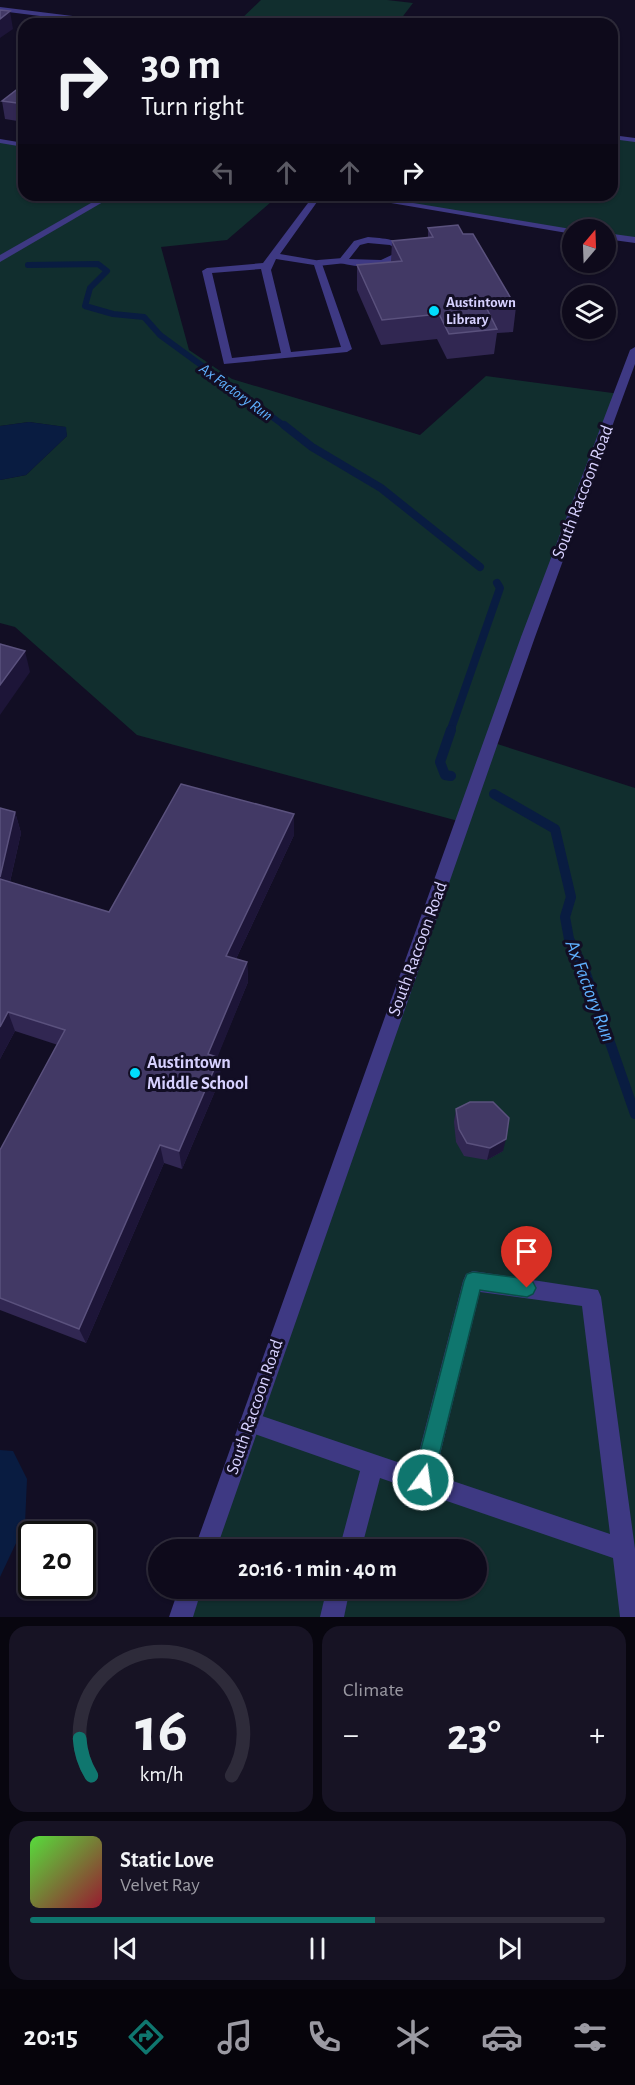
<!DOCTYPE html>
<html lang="en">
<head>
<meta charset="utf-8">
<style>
  body { margin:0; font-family:"Alegreya Sans",sans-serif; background:#171324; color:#f1f3f6; height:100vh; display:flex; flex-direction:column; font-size:22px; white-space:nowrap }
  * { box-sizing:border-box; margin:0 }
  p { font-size:20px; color:#9b9aa3 }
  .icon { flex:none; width:33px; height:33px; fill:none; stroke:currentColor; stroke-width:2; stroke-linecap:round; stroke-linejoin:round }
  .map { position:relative; height:1617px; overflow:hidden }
  .sheet { display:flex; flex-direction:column; gap:9px; padding:9px; background:#08060f; flex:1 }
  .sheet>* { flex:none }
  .top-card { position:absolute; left:18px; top:18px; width:600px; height:183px; border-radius:18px; box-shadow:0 2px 4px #0004,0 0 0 2px #2e2b3a; background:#0e0a1b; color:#f1f3f6; overflow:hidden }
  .needle { width:39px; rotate:19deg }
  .tools { position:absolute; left:562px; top:219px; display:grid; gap:12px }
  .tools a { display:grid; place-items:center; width:54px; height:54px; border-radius:50%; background:#0e0a1b; box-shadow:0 2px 4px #0004,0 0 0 2px #2e2b3a; font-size:30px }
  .speed { position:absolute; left:18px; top:1521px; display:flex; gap:12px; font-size:30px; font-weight:700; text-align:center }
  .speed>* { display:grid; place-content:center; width:78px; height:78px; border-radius:50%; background:#0e0a1b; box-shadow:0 2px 4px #0004,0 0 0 2px #2e2b3a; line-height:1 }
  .speed .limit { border:3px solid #111; border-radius:9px; background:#fff; color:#111 }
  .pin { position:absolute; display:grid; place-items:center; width:51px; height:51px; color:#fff; margin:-62px -26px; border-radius:50% 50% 50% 0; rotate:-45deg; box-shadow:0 0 6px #0007 }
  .pin .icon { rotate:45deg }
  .me { position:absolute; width:66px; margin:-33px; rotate:14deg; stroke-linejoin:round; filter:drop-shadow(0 0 4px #0008) }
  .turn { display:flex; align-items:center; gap:21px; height:126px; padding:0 24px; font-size:27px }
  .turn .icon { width:78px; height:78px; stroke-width:2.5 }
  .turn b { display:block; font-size:42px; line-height:51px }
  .lanes { display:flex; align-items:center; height:57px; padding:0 24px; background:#0003; justify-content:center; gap:30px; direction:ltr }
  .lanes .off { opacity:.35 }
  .big { font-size:45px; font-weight:600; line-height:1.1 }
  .sheet .card { flex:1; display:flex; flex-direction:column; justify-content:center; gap:9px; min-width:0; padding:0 21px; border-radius:18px; background:#171324 }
  .sheet .dial { align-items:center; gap:0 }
  .dial svg { height:156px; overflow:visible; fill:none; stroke:#2e2b3a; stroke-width:7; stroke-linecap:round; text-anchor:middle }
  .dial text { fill:#f1f3f6; stroke:none }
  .song { display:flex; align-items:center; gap:18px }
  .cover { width:72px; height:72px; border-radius:9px; background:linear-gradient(135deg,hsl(110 70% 55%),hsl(350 70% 35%)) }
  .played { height:6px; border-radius:3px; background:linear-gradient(90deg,#0f766e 60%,#2e2b3a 60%) }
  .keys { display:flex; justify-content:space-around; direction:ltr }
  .heat { display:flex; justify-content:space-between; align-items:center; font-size:33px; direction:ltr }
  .sheet .tiles { flex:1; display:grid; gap:9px; grid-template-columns:1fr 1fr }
  .card:last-child { grid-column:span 2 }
  .trip { position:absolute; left:148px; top:1539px; width:339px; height:60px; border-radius:30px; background:#0e0a1b; box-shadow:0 2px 4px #0004,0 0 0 2px #2e2b3a; font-weight:600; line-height:60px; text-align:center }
  .menu { display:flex; height:96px; justify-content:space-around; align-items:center; background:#06040b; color:#9b9aa3 }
  .menu .icon { width:42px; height:42px }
  .menu .selected { color:#0f766e }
  .menu b { font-size:27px; color:#f1f3f6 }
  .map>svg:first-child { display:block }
  .green { fill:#112e2e }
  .water { fill:#091c41 }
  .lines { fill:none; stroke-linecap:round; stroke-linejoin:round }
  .stream-far2 { stroke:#091c41; stroke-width:6 }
  .stream-far1 { stroke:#091c41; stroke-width:8 }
  .stream { stroke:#091c41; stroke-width:10 }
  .service { fill:#3e3983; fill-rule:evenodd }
  .minor { fill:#3e3983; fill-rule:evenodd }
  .tertiary { fill:#3e3983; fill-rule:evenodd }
  .wall { fill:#312752 }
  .shaded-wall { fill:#1d1538 }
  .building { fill:#423965; stroke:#5a517d; stroke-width:1.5 }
  .route { fill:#0f766e; stroke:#0a4d48; stroke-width:1.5 }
  .poi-dot { fill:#00dcfc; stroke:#120e24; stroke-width:2 }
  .labels { text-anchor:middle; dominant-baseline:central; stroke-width:6; stroke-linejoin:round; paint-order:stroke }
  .far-poi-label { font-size:15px; font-weight:bold; fill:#d7d1ff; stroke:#120e24; text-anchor:start }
  .far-water-label { font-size:16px; font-style:italic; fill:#5fb1ff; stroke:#120e24 }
  .street-label { font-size:18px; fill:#d7d1ff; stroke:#120e24 }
  .poi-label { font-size:18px; font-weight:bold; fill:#d7d1ff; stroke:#120e24; text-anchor:start }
  .water-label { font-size:20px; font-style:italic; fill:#5fb1ff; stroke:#120e24 }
</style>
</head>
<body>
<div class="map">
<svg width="635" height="1617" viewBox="0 0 635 1617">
  <rect width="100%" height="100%" fill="#120e24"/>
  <g class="green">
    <path d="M261 0H387L413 3 397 24H236Z"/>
    <path d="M612 137 635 140V240L606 236V230H573L348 195H612Z"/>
    <path d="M0 141 24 145V195H279L227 240 161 247 189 350 232 379 420 435 486 376 620 394 491 742 635 788V1617H181L191 1589 477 1588V1550L205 1549 462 822 137 735 15 627 0 623V480L26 475 67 436 65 427 29 422 0 426Z"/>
  </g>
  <g class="water">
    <path d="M29 422 66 427 67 436 26 475 0 480V426Z"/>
    <path d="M0 1450 13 1451 27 1479 25 1524 0 1577Z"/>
  </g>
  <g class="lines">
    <path class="stream-far2" d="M28 265 98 264 107 271 90 288 85 306 113 314 144 317 160 335 286 427"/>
    <g class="stream-far1">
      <path d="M284 425 312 447 381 488 480 567"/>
      <path d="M450 732 500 588 497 583"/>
    </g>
    <g class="stream">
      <path d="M451 730 440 762 445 775 451 776"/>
      <path d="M494 794 555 829 571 897 565 917 569 939 585 971 635 1114"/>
    </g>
    <g class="service">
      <path d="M314 195H322L280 254 321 261 352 349 347 352 224 364 202 271 207 268 263 263ZM276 259 314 265 341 347 291 352 271 270ZM261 269 281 353 232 358 212 273Z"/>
      <path d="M368 237C382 239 403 237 406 254 389 271 361 268 340 263L338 261 354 241ZM368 243 390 245 396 249V253L381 260 349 259 360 245Z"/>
      <path d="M473 1271 598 1290 601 1297 635 1549V1617H620L613 1558 380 1478 361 1550H339L360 1471 243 1430 239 1423 243 1416 250 1412 415 1468 463 1281 466 1274ZM480 1292 582 1306 610 1534 435 1475Z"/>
      <path d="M327 1588H350L344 1617H320Z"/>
    </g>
    <g class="minor">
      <path d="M0 7 121 22 125 24H104L0 11Z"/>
      <path d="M612 135 635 138V142L612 139Z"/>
      <path d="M0 139 24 143V147L0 143Z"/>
      <path d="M105 195H115L0 262V255Z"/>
      <path d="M344 195H365L577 230H573V234Z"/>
      <path d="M606 233 635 237V243L606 239Z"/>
      <path d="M343 258 346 259V263L318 266 313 263 318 260Z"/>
    </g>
    <g class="tertiary">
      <path d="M635 347V364L535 637 216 1550H194L521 637 630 350Z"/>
      <path d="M179 1588H202L193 1617H169Z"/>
    </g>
  </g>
  <g class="wall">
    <path d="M24 84V122L5 119 2 101Z"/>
    <path d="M428 228 463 234 516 307 513 332 497 333 494 354 447 359 437 339 381 345 357 290V265L391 262 392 241 428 238Z"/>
    <path d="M0 808 15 812 21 833 10 882 109 912 294 835 236 959 247 962 248 982 217 1057 221 1077 182 1169 164 1163 86 1343 0 1310V1150L58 1045 15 1031 0 1059Z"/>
    <path d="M456 1109 503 1151 487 1160 464 1156 456 1142 454 1122Z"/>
  </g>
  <g class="shaded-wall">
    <path d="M10 11 13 29 0 38V19Z"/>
    <path d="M25 651 30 672 0 715V685Z"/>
    <path d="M15 812 21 833 6 899 0 877Z"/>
    <path d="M294 814V835L228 976 226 956Z"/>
    <path d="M247 962 248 982 211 1073 208 1054Z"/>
    <path d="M8 1012 15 1031 0 1059V1027Z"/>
    <path d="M219 1058 221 1077 182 1169 179 1151Z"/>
    <path d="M506 1139 503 1151 487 1160 490 1148Z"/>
    <path d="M160 1145 164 1163 86 1343 79 1329Z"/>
  </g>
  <g class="building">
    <path d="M0 10 10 11 0 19Z"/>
    <path d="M24 84V104L2 101Z"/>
    <path d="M458 225 463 234H473L516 307 487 309 497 329 449 334 439 314 382 320 357 265 402 261 392 241 433 237 428 228Z"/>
    <path d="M0 644 25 651 0 685Z"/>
    <path d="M181 784 294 814 226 956 247 962 208 1054 219 1058 179 1151 160 1145 79 1329 0 1298V1150L65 1030 8 1012 0 1027V879L109 912Z"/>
    <path d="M0 808 15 812 0 877Z"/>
    <path d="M470 1102H493L509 1118 506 1139 490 1148 467 1143 459 1129 456 1109Z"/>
  </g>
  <path class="route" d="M473 1272 527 1279 533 1282 536 1288 533 1294 527 1297 480 1290 433 1480 430 1487 423 1490 416 1487 413 1480 464 1281 467 1274Z"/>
  <g class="poi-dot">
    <circle cx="434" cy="311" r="6"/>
    <circle cx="135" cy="1073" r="6"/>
  </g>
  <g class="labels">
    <g class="far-poi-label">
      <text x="446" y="302">Austintown<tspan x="446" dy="17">Library</tspan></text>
    </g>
    <g class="far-water-label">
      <text transform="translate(236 392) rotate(36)">Ax Factory Run</text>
    </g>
    <g class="street-label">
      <text transform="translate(583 492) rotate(-69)">South Raccoon Road</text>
      <text transform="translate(418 949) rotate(-70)">South Raccoon Road</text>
      <text transform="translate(255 1407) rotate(-71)">South Raccoon Road</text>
    </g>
    <g class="poi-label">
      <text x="147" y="1063">Austintown<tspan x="147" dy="21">Middle School</tspan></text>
    </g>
    <g class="water-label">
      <text transform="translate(590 991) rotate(69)">Ax Factory Run</text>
    </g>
  </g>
</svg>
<div class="tools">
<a><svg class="needle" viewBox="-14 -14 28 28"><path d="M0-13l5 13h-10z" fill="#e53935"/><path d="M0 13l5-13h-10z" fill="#9b9aa3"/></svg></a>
<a><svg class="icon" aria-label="layers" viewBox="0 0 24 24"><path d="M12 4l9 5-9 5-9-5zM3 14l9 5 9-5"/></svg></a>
</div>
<div class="speed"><div class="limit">20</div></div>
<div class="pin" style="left:527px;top:1288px;background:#d93025"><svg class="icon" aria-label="arrive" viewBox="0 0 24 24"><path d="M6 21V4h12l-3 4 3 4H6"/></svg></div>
<svg class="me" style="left:423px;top:1480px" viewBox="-20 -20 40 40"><circle r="17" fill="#0f766e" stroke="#fff" stroke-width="3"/><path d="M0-11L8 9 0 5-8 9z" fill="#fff"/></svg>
<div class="trip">20:16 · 1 min · 40 m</div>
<div class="top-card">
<div class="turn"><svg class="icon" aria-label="right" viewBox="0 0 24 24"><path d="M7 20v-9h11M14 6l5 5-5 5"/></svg><div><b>30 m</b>Turn right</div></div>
<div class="lanes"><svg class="icon off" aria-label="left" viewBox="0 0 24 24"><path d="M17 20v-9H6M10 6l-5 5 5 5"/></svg><svg class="icon off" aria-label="ahead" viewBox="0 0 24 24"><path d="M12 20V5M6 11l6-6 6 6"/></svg><svg class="icon off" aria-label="ahead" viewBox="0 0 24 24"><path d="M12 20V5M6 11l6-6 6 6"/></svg><svg class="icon" aria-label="right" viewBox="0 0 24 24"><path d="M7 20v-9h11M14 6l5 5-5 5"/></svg></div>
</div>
</div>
<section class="sheet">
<div class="tiles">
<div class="card dial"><svg viewBox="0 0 100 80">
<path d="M14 69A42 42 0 1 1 86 69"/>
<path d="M14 69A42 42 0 0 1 8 50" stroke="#0f766e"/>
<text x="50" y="56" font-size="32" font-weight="700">16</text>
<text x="50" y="72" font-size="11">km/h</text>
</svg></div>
<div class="card"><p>Climate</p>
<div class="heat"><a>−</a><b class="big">23°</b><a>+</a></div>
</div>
<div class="card">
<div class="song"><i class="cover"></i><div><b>Static Love</b><p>Velvet Ray</p></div></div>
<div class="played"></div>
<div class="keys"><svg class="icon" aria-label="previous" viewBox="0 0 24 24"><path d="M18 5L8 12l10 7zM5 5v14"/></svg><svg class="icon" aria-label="pause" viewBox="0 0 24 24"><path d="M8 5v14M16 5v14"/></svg><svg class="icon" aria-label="next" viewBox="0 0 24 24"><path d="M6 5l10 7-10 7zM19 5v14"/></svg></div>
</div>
</div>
</section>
<nav class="menu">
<b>20:15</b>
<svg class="icon selected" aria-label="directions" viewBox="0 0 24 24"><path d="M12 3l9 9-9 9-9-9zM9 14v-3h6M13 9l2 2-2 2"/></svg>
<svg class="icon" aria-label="music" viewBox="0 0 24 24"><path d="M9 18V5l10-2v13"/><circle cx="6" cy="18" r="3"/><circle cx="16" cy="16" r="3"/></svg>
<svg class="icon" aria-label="phone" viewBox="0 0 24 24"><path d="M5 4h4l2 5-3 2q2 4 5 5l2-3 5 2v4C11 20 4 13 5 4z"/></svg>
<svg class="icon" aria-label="climate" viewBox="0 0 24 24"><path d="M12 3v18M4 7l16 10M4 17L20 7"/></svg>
<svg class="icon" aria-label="car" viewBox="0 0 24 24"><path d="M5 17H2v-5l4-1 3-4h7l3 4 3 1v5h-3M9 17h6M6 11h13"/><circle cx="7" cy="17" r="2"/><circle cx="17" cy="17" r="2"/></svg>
<svg class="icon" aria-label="filters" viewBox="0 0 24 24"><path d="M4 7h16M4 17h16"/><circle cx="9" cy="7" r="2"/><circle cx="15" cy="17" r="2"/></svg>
</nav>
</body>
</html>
